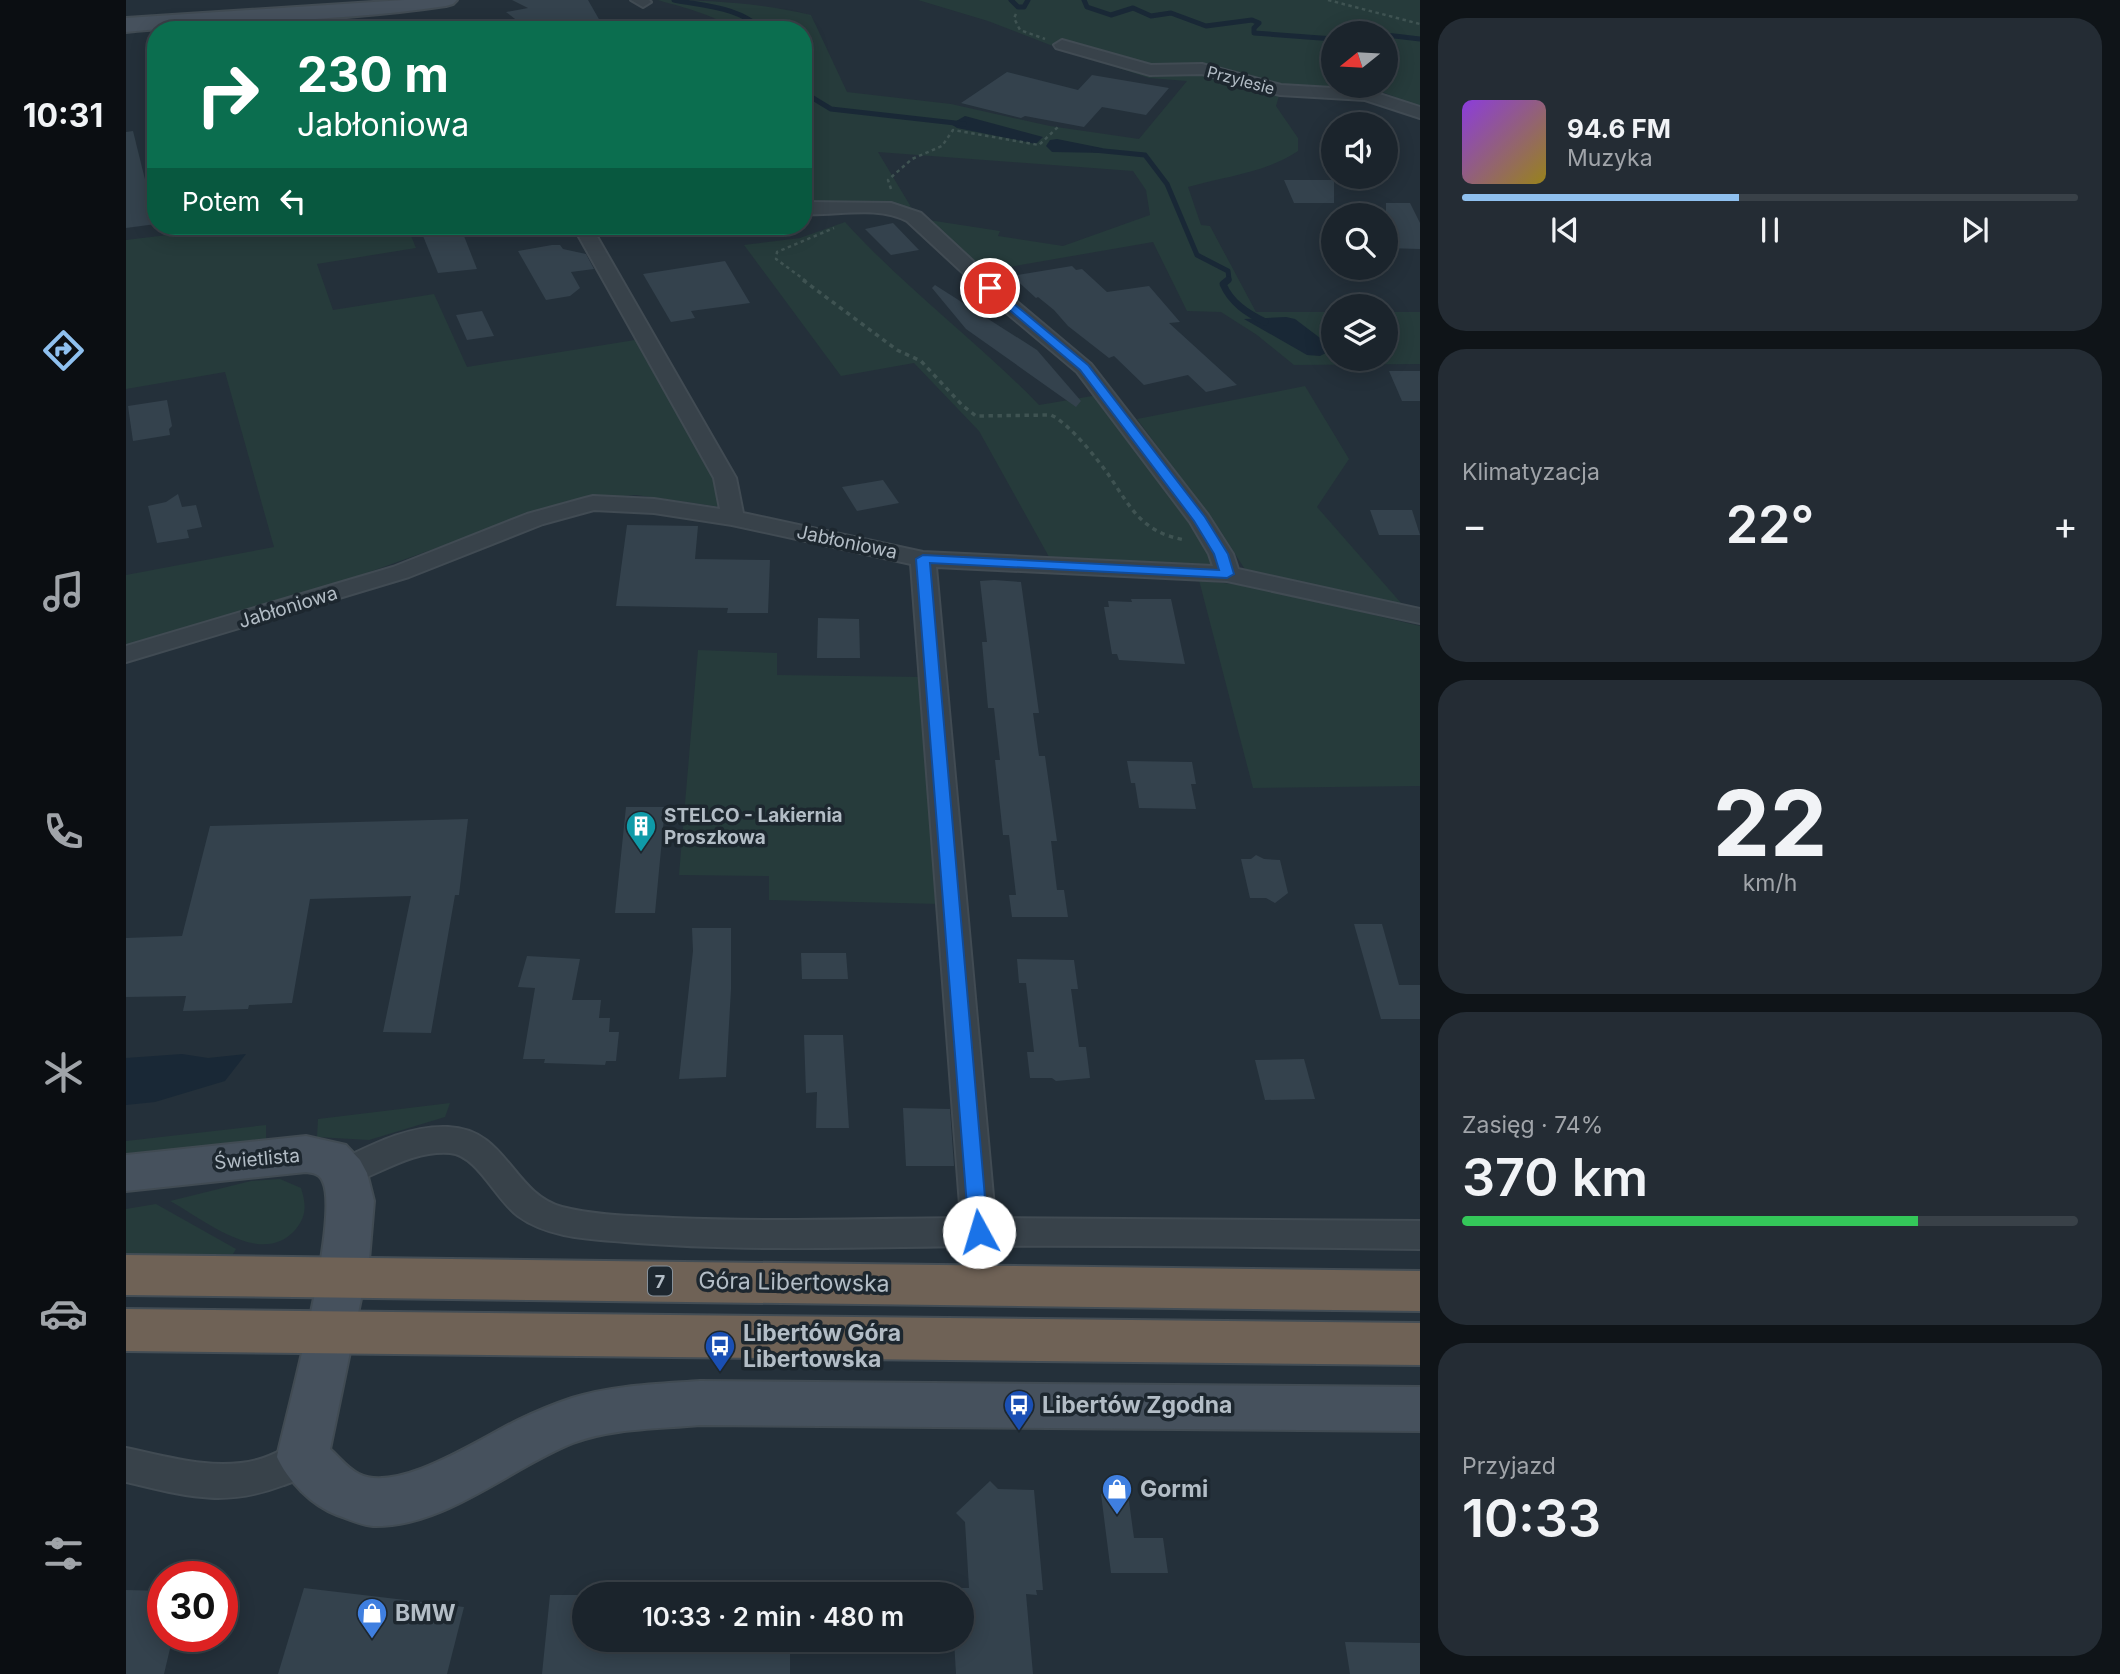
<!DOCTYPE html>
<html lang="pl">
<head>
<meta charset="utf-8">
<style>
  body { margin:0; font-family:Inter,sans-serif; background:#242c34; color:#f1f3f6; height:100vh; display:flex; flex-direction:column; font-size:26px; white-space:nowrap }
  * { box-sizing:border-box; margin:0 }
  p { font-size:23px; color:#a0a4a9 }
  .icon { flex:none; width:38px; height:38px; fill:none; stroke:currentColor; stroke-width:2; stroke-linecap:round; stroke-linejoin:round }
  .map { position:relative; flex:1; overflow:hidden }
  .details { display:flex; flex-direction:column; gap:18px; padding:18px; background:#0f1418; width:700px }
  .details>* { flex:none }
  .hud { position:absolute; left:21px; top:21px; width:665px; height:214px; border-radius:28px; box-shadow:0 4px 18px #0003,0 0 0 2px #394148; background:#0b6e4f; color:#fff; overflow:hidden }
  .needle { width:46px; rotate:252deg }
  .tools { position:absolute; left:1195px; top:21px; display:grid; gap:14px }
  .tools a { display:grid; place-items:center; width:77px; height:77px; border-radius:50%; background:#1b242c; box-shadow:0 4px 18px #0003,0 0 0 2px #394148; font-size:35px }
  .speed { position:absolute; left:21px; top:1561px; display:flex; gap:14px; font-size:35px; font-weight:700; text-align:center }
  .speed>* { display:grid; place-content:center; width:91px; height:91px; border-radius:50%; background:#1b242c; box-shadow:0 4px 18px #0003,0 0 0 2px #394148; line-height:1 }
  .speed .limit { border:10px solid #d22; background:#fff; color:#111 }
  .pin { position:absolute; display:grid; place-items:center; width:60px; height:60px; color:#fff; margin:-30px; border:4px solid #fff; border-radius:50%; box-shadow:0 2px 7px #0007 }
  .me { position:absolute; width:77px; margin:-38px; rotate:354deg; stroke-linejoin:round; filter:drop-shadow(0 0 5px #0008) }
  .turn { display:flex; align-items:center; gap:24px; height:147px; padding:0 35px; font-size:32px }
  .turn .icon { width:91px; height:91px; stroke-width:2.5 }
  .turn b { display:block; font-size:49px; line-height:60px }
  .then { display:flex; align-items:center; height:66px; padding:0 35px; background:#0003; gap:14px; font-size:26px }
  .big { font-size:52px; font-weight:600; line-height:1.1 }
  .details .card { flex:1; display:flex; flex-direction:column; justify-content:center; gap:10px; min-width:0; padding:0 24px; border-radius:28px; background:#242c34 }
  .details .dial { align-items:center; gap:0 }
  .dial b { font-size:91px; line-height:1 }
  .song { display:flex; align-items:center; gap:21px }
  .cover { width:84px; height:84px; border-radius:10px; background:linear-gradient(135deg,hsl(270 70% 55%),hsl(50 70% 35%)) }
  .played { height:7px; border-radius:4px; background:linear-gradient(90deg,#8fc0ef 45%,#394148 45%) }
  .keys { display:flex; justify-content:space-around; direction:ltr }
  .heat { display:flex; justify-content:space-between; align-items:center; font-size:38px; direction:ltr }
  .charge { height:10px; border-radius:5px; background:linear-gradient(90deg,#34c759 74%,#394148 0) }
  .trip { position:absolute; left:446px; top:1582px; width:402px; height:70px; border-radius:35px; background:#1b242c; box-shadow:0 4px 18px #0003,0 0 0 2px #394148; font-weight:600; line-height:70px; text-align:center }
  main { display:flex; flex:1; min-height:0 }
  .tab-bar { display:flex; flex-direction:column; width:126px; justify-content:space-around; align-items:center; background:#0b0e12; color:#a0a4a9 }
  .tab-bar .icon { width:49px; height:49px }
  .tab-bar .current { color:#8fc0ef }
  .tab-bar b { font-size:32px; color:#f1f3f6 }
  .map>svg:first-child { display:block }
  .green { fill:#263b3b; fill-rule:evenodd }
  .water { fill:#192836 }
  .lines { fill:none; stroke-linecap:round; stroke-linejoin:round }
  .stream-far1 { stroke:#192836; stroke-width:5 }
  .stream { stroke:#192836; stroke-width:7 }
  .building { fill:#34424d }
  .street-casing { stroke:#414b53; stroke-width:4 }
  .secondary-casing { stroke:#414b53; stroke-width:4 }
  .highway-casing { stroke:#434d55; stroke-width:4 }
  .path-far1 { stroke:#3f5352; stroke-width:2.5; stroke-dasharray:3.5 3.5; stroke-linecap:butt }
  .path { stroke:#3f5352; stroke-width:3.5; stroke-dasharray:4.5 4.5; stroke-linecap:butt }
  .street { fill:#38424a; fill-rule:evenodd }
  .secondary { fill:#46515d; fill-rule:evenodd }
  .highway { fill:#6f6256; fill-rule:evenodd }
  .route { fill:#1a73e8; stroke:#114b97; stroke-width:2 }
  .labels { text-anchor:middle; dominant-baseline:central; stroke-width:7; stroke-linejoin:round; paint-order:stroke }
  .far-street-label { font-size:16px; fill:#b3bdc6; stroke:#1d272f }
  .shield { fill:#1d272f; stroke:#869099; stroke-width:2 }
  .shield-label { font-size:18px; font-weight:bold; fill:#b3bdc6 }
  .street-label { font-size:19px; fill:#b3bdc6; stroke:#1d272f }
  .poi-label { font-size:19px; font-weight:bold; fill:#b3bdc6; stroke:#1d272f; text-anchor:start }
  .near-street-label { font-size:23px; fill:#b3bdc6; stroke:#1d272f }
  .near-poi-label { font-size:23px; font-weight:bold; fill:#b3bdc6; stroke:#1d272f; text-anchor:start }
</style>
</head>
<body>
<main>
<nav class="tab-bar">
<b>10:31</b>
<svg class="icon current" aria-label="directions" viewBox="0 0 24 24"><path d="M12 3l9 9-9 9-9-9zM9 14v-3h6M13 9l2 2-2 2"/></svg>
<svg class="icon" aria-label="music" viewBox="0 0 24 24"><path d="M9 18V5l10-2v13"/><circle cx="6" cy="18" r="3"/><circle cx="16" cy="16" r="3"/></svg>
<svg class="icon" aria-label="phone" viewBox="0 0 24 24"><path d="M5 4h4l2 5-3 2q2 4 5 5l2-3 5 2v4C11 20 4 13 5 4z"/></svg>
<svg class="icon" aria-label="climate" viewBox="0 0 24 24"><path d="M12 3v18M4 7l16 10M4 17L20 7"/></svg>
<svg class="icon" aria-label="car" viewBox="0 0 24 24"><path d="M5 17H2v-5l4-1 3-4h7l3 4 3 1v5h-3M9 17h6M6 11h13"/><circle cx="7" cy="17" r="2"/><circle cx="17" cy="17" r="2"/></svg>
<svg class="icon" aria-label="filters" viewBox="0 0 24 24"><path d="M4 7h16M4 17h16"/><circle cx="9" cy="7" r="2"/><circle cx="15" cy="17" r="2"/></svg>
</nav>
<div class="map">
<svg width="1294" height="1674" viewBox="0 0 1294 1674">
  <rect width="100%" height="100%" fill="#24303a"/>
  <g class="green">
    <path d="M532 0C584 0 635 3 685 15L721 92 825 104 924 126 1013 139 1061 81 1023 78 932 48 862 21 792 0H1294V111C1283 105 1271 97 1259 93 1232 84 1180 89 1153 96L1150 106 1172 138V151C1139 173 1100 176 1062 187L1075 225 1084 226 1130 312H1207L1208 359H1260V312H1294V364L1168 365 1131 335 1095 312 1061 311 1027 242 854 272 796 219 874 231 872 236 937 246 1024 215 1020 190 1007 171 752 152 785 207 677 204V30H605C593 15 551 6 532 0ZM1208 33H1260V86H1208Z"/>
    <path d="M523 20 530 30H436Z"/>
    <path d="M719 222C779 288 851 341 913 405L978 394 1101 574 927 564 853 431 788 363 715 376 618 245 674 238Z"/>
    <path d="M116 226H281L290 248 191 264 207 310 308 294 341 367 515 339 588 473 595 507 510 495 442 501 165 600 0 648V575L148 547 99 372 0 389V240Z"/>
    <path d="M1179 386 1223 459 1191 507 1282 611 1122 574 1093 529 1011 419Z"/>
    <path d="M1073 580 1131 587 1294 626V786L1127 788Z"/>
    <path d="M572 650 651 653V675L797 677 815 904 643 900V876L553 875Z"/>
    <path d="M324 1103 319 1117 243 1140 191 1137 192 1119Z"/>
    <path d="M140 1125V1141L0 1160V1141Z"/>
    <path d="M154 1179 175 1188C180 1204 181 1215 170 1229 136 1269 79 1220 44 1201L125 1181Z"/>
    <path d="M30 1204 110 1249 107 1254 0 1255V1209Z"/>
  </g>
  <g class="water">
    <path d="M839 116 917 137 910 144 831 128 825 124Z"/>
    <path d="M931 139 976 148 981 153 926 152 920 146 924 140Z"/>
    <path d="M1160 317 1169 319 1202 344V352L1194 356 1181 355 1118 319Z"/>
    <path d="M56 1054 82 1058 120 1054 99 1081 29 1102 0 1105V1058Z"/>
  </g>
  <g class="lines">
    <g class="stream-far1">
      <path d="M548 0C577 6 615 7 636 30"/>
      <path d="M885 0 892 7H898L902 0"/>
      <path d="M958 0 961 7 985 15 1007 8 1025 16 1045 13 1080 26 1126 20 1133 23 1128 28V33L1208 39"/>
      <path d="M1260 35 1294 39"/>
      <path d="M677 92 705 109 838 124"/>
      <path d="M968 150 1019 155 1041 184 1071 255 1102 271 1103 279 1100 281"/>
    </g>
    <path class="stream" d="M1102 280 1097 284C1105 303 1121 313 1139 322"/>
  </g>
  <g class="building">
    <path d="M386 0H462L474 21 402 29 380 12 402 8Z"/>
    <path d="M881 72 952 90 966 75 1043 88 1020 115 976 107 958 127 899 116 895 118 835 103Z"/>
    <path d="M7 131 30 224 0 228V132Z"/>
    <path d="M1158 180H1208V203H1168Z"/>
    <path d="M1260 203H1284L1294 223V249L1260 248Z"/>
    <path d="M767 223 793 250 765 255 739 229Z"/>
    <path d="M293 226H334L351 269 312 273Z"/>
    <path d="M426 245H434L437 249 460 254 468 269 445 272 454 288 444 296 420 300 392 251Z"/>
    <path d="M599 261 624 303 565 311 569 318 545 322 517 274Z"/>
    <path d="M946 266 950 270 956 269 981 292 1023 286 1054 322 1043 323 1111 385 1080 392 1062 375 1018 385 988 356 983 358 942 326 928 310 912 297 910 298 886 276Z"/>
    <path d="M809 285 911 350 955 401 950 407 840 329 806 288Z"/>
    <path d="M356 311 368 336 341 340 330 315Z"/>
    <path d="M1263 371H1294V401H1276Z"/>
    <path d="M41 400 46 426 43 429 44 435 7 441 2 406Z"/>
    <path d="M757 480 773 503 731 511 716 487Z"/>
    <path d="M52 494 56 507 70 505 76 527 61 530 63 538 31 543 22 506 40 502Z"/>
    <path d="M1244 510H1286L1294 535H1253Z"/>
    <path d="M501 525 572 526 569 559 644 560 642 613H601L602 608 490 606Z"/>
    <path d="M868 580 895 582 913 713H907L913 756H919L931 841H925L931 890H938L942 917H886L883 895H890L883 835H877L869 760H874L868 708H862L856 642H861L854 581Z"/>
    <path d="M1005 599H1045L1059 664 993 660 991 654H986L978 607H983L982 601 1006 602Z"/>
    <path d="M692 618 733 619 734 658H691Z"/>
    <path d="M1001 761 1066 762 1070 784H1065L1070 809 1013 808 1009 783H1005Z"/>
    <path d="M500 807H539L529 913H489Z"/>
    <path d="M342 819 333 895H329L305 1033 257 1032 285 896 184 899 166 1003 123 1005 122 1009 57 1011 60 996 0 997V938L56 936 84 826Z"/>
    <path d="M1130 855 1138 859 1154 860 1162 893 1149 903 1140 898H1124L1115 859H1125Z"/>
    <path d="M1228 924H1256L1273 985H1294V1019H1255Z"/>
    <path d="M566 928H605V989L600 1077 553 1079 567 951Z"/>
    <path d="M675 953H720L722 979H676Z"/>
    <path d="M401 956 454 959 446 1000H475L473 1018H484L483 1032H493L490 1061H480L479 1065 418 1063 419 1059H397L409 988 392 987Z"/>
    <path d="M891 959 948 960 952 989H945L953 1047H960L964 1078 930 1081 926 1078H904L901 1052H908L900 983H893Z"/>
    <path d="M678 1035H717L723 1128H690L691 1092 680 1093Z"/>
    <path d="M1178 1059 1189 1099 1139 1100 1129 1060Z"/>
    <path d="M777 1108 824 1109 828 1166H780Z"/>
    <path d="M864 1481 872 1489 908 1490 917 1590H910L911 1595 900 1594 907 1674H830L828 1640H836V1588H843L839 1522 830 1513Z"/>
    <path d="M975 1494H1002L1008 1538H1037L1042 1573H985Z"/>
    <path d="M178 1588 338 1607 321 1674H152Z"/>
    <path d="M0 1590 37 1591V1636H47L38 1674H0Z"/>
    <path d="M424 1595H458V1640H664V1674H416Z"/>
    <path d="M1219 1642 1294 1643V1674H1224Z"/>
  </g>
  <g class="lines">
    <g class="street-casing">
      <g id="street">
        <path d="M505 0H523L525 2 517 7Z"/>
        <path d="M936 40 1025 65 1076 64 1155 85 1241 90 1294 107V118L1239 100 1154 95 1076 74 1024 75 930 48 928 45Z"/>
        <path d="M677 202 765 203 795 213 890 301 965 364 1082 515 1107 554 1112 569 1294 609V623L1101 581 810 567 869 1218 1294 1221V1249C1147 1247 999 1245 852 1246 734 1247 617 1252 499 1242 464 1239 422 1238 392 1216 370 1200 351 1155 324 1153 285 1150 253 1175 218 1186L206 1182 201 1173 206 1164C242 1147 281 1125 322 1127 381 1129 386 1193 436 1207 471 1216 511 1216 547 1218 643 1222 739 1219 835 1218L785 564 606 525 528 513 468 510 417 524 283 577 0 662V646L267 567 401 514 459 498 467 496 528 499 594 509 588 478 447 226H465L610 478 617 513 797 552 1087 566 1083 554 1064 522 951 372 876 309 781 221C751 205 711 216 677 214Z"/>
        <path d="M177 1440 190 1445 196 1457C189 1473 175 1479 158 1485 98 1508 60 1496 0 1482V1448C43 1457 88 1471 131 1460 147 1456 162 1446 177 1440Z"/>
      </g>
    </g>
    <g class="secondary-casing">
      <g id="secondary">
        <path d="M278 0H331L327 4 320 6C214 22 106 21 0 32V18Z"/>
        <path d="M180 1136 220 1145 234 1160 241 1173 248 1201 243 1260 204 1449C213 1457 222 1469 233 1474 272 1494 355 1438 392 1420 409 1412 428 1404 446 1398 487 1385 532 1384 574 1381L1294 1387V1431L574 1425C533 1429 486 1428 447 1443 384 1468 318 1528 247 1526 235 1525 222 1519 211 1515 185 1505 162 1481 151 1457 162 1408 214 1219 197 1182 194 1174 188 1173 180 1172L0 1191V1155Z"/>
      </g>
    </g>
    <g class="highway-casing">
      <g id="highway">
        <path d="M0 1255 1294 1271V1311L0 1295Z"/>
        <path d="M0 1309 1294 1323V1365L0 1351Z"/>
      </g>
    </g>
    <g class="path-far1">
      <path d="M1202 0 1294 24"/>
      <path d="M890 14 888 18 894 30 919 39"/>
      <path d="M765 189 762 180 786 159 816 146 827 130 913 145 933 126"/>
      <path d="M680 281 650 259 651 252 708 228"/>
    </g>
    <path class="path" d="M677 280 771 350 795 361 836 405 850 416 925 415 929 417C949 431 968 455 982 474 1005 508 1015 532 1059 540"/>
    <use href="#street" class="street"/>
    <use href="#secondary" class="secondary"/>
    <use href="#highway" class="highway"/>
  </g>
  <path class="route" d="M864 284 962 365 1079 517 1102 554 1108 574 1101 578 804 563 862 1232 860 1238 853 1240 846 1238 843 1232 790 559 797 555 1093 570 1088 554 1068 521 954 370 860 290 858 288Z"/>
  <defs>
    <g id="building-pin" transform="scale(1.575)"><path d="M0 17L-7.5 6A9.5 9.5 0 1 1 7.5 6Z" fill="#0f9aa8" stroke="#1d272f"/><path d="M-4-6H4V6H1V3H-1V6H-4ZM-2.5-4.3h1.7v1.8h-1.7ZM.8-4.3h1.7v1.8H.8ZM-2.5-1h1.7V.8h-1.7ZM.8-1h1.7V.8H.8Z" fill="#fff"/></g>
    <g id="bus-pin" transform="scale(1.575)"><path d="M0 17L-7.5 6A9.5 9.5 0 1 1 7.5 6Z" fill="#1a4fb4" stroke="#1d272f"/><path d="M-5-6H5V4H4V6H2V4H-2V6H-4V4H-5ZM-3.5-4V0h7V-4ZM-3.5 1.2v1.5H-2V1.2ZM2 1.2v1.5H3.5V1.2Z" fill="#fff"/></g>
    <g id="shop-pin" transform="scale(1.575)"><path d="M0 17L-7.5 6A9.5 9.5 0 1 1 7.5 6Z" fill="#3f7fe0" stroke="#1d272f"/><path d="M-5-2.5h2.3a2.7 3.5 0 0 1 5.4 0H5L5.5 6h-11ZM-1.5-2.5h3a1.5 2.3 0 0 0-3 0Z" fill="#fff"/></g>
  </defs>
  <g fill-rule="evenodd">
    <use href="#building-pin" x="515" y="826"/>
    <use href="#bus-pin" x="594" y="1346"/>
    <use href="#bus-pin" x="893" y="1405"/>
    <use href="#shop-pin" x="991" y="1489"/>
    <use href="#shop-pin" x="246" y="1613"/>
  </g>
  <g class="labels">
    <g class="far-street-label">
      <text transform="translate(1115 80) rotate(15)">Przylesie</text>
    </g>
    <rect class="shield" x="522" y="1266.5" width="24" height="29" rx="5"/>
    <g class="shield-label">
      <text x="534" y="1281">7</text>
    </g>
    <g class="street-label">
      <text transform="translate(721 542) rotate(12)">Jabłoniowa</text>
      <text transform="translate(162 607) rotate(-17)">Jabłoniowa</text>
      <text transform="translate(131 1159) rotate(-5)">Świetlista</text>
    </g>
    <g class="poi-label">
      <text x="538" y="815">STELCO - Lakiernia<tspan x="538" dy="22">Proszkowa</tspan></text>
    </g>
    <g class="near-street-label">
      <text transform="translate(668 1282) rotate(1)">Góra Libertowska</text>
    </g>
    <g class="near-poi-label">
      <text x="617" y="1333">Libertów Góra<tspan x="617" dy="26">Libertowska</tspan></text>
      <text x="916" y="1405">Libertów Zgodna</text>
      <text x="1014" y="1489">Gormi</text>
      <text x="269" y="1613">BMW</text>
    </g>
  </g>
</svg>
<div class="tools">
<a><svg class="needle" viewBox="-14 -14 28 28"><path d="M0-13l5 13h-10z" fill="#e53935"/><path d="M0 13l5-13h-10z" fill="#a0a4a9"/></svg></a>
<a><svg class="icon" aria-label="sound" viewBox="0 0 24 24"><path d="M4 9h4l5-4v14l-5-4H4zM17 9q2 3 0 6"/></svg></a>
<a><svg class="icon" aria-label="search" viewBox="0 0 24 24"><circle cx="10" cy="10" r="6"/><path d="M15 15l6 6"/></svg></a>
<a><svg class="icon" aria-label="layers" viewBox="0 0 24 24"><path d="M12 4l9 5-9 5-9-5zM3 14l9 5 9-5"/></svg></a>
</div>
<div class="speed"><div class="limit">30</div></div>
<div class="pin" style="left:864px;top:288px;background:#d93025"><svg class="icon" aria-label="arrive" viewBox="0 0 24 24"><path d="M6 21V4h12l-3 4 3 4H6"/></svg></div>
<svg class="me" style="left:853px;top:1232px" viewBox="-20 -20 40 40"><circle r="19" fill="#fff"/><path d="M0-13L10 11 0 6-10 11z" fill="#1a73e8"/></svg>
<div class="trip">10:33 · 2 min · 480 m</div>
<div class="hud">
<div class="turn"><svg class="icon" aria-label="right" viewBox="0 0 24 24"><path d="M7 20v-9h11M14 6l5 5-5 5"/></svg><div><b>230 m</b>Jabłoniowa</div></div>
<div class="then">Potem<svg class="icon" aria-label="left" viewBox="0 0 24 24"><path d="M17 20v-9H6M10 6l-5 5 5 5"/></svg></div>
</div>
</div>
<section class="details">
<div class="card">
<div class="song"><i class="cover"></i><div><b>94.6 FM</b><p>Muzyka</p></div></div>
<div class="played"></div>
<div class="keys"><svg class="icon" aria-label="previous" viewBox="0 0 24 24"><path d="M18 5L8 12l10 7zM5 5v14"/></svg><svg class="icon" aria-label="pause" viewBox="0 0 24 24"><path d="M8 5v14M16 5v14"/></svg><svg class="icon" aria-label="next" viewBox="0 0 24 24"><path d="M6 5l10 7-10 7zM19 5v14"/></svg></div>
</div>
<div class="card"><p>Klimatyzacja</p>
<div class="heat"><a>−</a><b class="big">22°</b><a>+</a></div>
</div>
<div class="card dial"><b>22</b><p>km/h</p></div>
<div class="card"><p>Zasięg · 74%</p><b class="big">370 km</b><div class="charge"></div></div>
<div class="card"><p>Przyjazd</p><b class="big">10:33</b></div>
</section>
</main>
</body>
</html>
